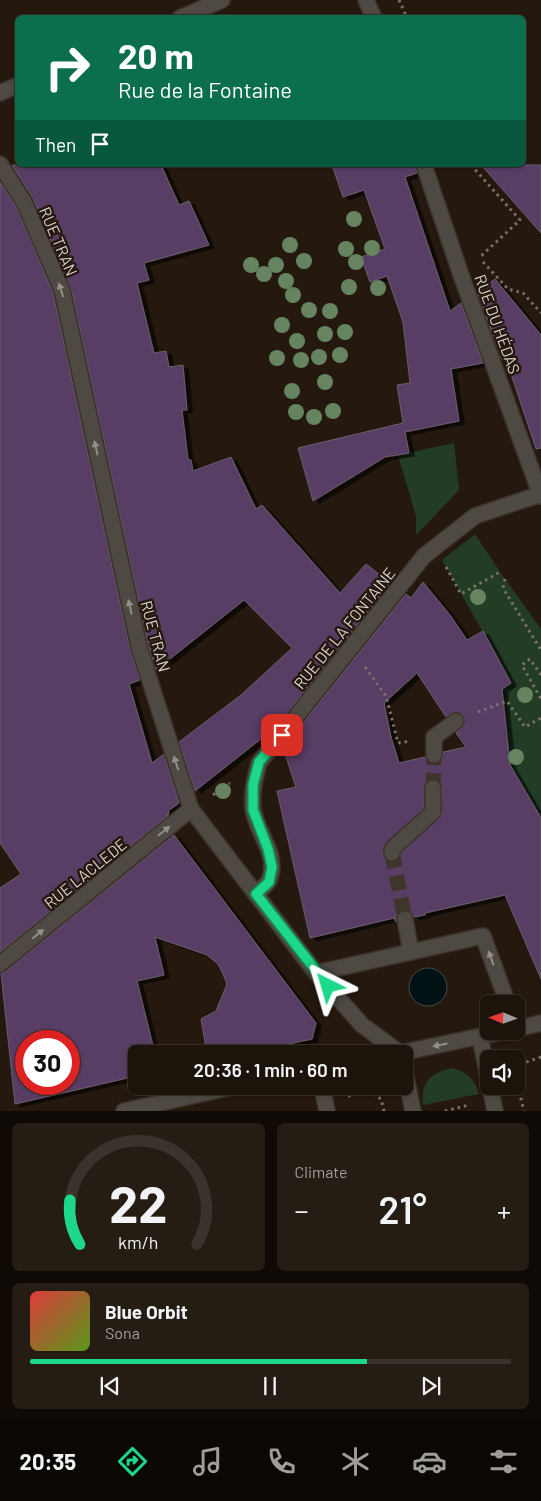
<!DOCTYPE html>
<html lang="en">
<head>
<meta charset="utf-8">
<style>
  body { margin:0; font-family:Barlow,sans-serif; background:#251c14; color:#f1f3f6; height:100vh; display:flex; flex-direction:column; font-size:19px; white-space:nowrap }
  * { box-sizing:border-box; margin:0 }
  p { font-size:16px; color:#a09e9d }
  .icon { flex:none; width:28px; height:28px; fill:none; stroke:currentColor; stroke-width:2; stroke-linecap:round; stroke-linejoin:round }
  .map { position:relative; height:1111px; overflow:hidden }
  .sheet { display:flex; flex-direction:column; gap:12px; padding:12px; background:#0f0a06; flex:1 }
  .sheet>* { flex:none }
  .guide { position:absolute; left:15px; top:15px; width:511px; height:152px; border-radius:8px; box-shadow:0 1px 4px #0004,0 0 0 1px #3a322c; background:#0b6e4f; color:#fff; overflow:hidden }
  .needle { width:32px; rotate:272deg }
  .buttons { position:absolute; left:480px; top:995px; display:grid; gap:10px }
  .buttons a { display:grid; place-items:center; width:45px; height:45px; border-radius:8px; background:#1c130b; box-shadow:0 1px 4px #0004,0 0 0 1px #3a322c; font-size:25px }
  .speed { position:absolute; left:15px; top:1030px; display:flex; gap:10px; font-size:25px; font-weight:700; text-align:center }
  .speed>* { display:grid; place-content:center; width:65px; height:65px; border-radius:50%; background:#1c130b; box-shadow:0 1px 4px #0004,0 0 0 1px #3a322c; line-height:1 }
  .speed .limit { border:8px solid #d22; background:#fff; color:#111 }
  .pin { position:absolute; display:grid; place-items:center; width:42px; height:42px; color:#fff; margin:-21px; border-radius:10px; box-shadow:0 2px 8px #0006 }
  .me { position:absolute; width:55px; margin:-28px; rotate:320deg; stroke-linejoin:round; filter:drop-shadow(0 0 4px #0008) }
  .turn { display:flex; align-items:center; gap:18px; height:105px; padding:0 20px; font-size:22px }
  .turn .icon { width:65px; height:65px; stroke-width:2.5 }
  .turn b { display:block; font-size:35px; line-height:42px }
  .then { display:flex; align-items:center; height:48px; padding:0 20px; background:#0003; gap:10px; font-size:19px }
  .big { font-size:38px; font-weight:600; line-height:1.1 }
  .sheet .card { flex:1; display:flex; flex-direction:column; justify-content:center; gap:8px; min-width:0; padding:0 18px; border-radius:8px; background:#251c14 }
  .sheet .dial { align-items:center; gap:0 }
  .dial svg { height:130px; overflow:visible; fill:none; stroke:#3a322c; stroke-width:7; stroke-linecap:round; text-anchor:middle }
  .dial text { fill:#f1f3f6; stroke:none }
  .song { display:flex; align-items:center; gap:15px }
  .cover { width:60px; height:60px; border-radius:8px; background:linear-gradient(135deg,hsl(0 70% 55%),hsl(90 70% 35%)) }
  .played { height:5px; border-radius:2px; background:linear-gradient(90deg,#1dd888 70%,#3a322c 70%) }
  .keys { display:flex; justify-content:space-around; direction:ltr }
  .heat { display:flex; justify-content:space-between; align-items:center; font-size:28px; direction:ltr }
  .sheet .tiles { flex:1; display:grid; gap:12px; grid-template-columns:1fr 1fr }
  .card:last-child { grid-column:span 2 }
  .trip { position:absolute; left:128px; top:1045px; width:285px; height:50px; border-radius:8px; background:#1c130b; box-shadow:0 1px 4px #0004,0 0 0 1px #3a322c; font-weight:600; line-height:50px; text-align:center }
  .dock { display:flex; height:80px; justify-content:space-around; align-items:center; background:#0b0804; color:#a09e9d }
  .dock .icon { width:35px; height:35px }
  .dock .selected { color:#1dd888 }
  .dock b { font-size:22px; color:#f1f3f6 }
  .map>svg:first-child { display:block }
  .green { fill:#233c26 }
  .water { fill:#001213; stroke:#424c4a }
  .building { fill:#593d65; stroke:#685e6c; fill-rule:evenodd; filter:url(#shadow) }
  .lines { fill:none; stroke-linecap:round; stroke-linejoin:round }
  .minor-tunnel { stroke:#40352b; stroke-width:15; stroke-dasharray:15 8; stroke-linecap:butt }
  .minor-casing { stroke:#3e3329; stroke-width:18 }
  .path { stroke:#7a7067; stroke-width:3; stroke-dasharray:2.5 4; stroke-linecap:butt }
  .minor { stroke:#4e4943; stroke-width:15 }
  .tree { fill:#668460 }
  .oneway { fill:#948e88 }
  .route-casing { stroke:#138c58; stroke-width:12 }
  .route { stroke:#1dd888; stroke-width:9 }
  .labels { text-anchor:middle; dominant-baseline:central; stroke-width:5; stroke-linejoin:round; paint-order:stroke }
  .street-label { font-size:16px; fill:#dbd3cc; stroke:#25190f }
</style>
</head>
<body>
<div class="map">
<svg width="541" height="1111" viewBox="0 0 541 1111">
  <defs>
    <filter id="shadow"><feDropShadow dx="5.5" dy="3" stdDeviation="0" flood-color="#0009"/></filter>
  </defs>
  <rect width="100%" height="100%" fill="#25190f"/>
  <g class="green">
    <path d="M454 443 459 490 416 535V516L398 455Z"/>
    <path d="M475 534 500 572 541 629V818L510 765 505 693 502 689 510 684V680L442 560Z"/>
    <path d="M451 1068C467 1071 474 1079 479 1094L423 1105C421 1081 430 1074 451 1068Z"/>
  </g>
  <circle class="water" cx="428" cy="987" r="19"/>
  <g class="building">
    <path d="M12 165H161L179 205 189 201 209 245 144 263 149 280 137 283 154 353 166 351 169 367 183 365 187 410H182L188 460H191L193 471 231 457 256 509 262 505 340 593 366 564 391 583 276 727 195 791 179 742 241 695 292 648 244 600 156 670 148 645 71 288 33 198Z"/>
    <path d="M332 165H415L417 173 405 177 450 311 461 303 483 363 451 369 459 421 405 432 409 453 385 457 313 501 298 448 403 423 397 385 410 383 403 322 387 276 370 282 361 257 385 249 364 190 343 197Z"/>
    <path d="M481 165H541V233Z"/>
    <path d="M0 182 16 206 53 293 130 649 140 680 129 684 152 763 164 754 179 803 168 811 169 813 166 816 169 815 0 952V888L21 874 0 843Z"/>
    <path d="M495 279 541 335V448L536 449 506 359 502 360 477 292Z"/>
    <path d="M423 582 450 615 467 640 483 631 511 683 502 689 510 765 541 818V979L505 895 425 913V915L414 917 409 910H403L396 915V922L394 918 310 938 277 791 296 787 283 748 406 594 411 598ZM417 673 446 717 456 712 463 715 465 720 464 725 456 733 466 747 443 752 442 760 434 764 429 763 425 757 399 763 391 737 384 703ZM433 779 438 780 442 788 441 816 401 853 397 861H388L383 853 384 845 424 808 425 784Z"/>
    <path d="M174 835 316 1023 312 1039 242 1054H207L201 1019 216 1011 227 984 223 974 218 964 207 955 155 937 164 975 137 981 155 1054H136V1076L15 1104 1 973 6 971ZM26 1041H69V1084H26Z"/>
  </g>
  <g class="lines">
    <g class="minor-tunnel">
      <path d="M433 788 434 755"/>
      <path d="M392 853 405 919"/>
    </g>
    <g class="minor-casing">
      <g id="minor">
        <path d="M366 0 374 18"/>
        <path d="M180 18 222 0"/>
        <path d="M0 93 18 85"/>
        <path d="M0 164 24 202 62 290 139 647 191 809 316 973 362 1025 400 1053"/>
        <path d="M424 165 461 275 541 496"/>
        <path d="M434 755V737L456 721"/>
        <path d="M392 853V849L433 812V788"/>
        <path d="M256 894C260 890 267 885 269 880 280 856 256 832 253 809 251 793 255 778 259 763L424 556 475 516 541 494"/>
        <path d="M405 919 411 952"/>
        <path d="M0 964 191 809"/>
        <path d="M316 973 483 936 508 1004"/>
        <path d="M516 1029 541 1023"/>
        <path d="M480 1037 489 1081"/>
        <path d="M395 1054 506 1031"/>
        <path d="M404 1068 413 1111"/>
        <path d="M322 1086 327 1111"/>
        <path d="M490 1086 495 1111"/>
        <path d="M124 1111 236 1086"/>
      </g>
    </g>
    <g class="path">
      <path d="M399 0 407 18"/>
      <path d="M471 165 520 220 480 257"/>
      <path d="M483 262 508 289 523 293 541 313"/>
      <path d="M446 567 461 594 500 572"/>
      <path d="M505 579 503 588 541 650"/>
      <path d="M365 667 386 696 398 743 410 741"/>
      <path d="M541 675 530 659 522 665 541 699"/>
      <path d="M478 712 507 701 525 727 541 718"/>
      <path d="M213 795 230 783"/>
      <path d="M516 1078 524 1063 541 1057"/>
      <path d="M516 1079 524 1111"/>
      <path d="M348 1096 370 1092 381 1099 384 1111"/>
      <path d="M445 1111 469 1105"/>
    </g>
    <use href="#minor" class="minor"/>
  </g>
  <g class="tree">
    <circle cx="354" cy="219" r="8"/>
    <circle cx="290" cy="245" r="8"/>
    <circle cx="372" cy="248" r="8"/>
    <circle cx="346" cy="249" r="8"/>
    <circle cx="304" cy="261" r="8"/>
    <circle cx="356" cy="262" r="8"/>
    <circle cx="251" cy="265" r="8"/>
    <circle cx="276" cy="265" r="8"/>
    <circle cx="264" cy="274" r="8"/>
    <circle cx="286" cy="281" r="8"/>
    <circle cx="349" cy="287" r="8"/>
    <circle cx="378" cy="288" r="8"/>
    <circle cx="293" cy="295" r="8"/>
    <circle cx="309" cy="310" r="8"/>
    <circle cx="330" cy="311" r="8"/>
    <circle cx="282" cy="325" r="8"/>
    <circle cx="345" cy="332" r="8"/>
    <circle cx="325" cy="334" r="8"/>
    <circle cx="297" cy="341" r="8"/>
    <circle cx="340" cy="355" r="8"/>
    <circle cx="319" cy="357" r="8"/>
    <circle cx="277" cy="358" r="8"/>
    <circle cx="301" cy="360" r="8"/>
    <circle cx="325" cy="382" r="8"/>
    <circle cx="292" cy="391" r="8"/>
    <circle cx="333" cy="411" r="8"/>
    <circle cx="296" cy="412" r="8"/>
    <circle cx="314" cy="417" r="8"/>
    <circle cx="478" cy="597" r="8"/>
    <circle cx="525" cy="695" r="8"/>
    <circle cx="516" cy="757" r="8"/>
    <circle cx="223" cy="791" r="8"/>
  </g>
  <defs><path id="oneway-solid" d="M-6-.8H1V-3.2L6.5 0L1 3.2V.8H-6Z" transform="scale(1.25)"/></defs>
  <g class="oneway">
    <use href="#oneway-solid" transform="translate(61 290) rotate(-108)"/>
    <use href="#oneway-solid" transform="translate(96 448) rotate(-102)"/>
    <use href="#oneway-solid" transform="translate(130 607) rotate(-102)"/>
    <use href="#oneway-solid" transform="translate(176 763) rotate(-108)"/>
    <use href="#oneway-solid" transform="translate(164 831) rotate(-39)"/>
    <use href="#oneway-solid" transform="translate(38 934) rotate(-39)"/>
    <use href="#oneway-solid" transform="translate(491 958) rotate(-110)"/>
    <use href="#oneway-solid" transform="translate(440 1045) rotate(169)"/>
  </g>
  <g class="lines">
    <g class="route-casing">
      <path id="route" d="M282 735 259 762 253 785V810L268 849 272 867 269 882 256 894 328 986"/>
    </g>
    <use href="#route" class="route"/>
  </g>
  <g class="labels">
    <g class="street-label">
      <text transform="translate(59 241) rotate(67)">RUE TRAN</text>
      <text transform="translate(498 324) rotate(70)">RUE DU HÉDAS</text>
      <text transform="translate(344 628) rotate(-51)">RUE DE LA FONTAINE</text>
      <text transform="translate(156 636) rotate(75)">RUE TRAN</text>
      <text transform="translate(85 873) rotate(-39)">RUE LACLEDE</text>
    </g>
  </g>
</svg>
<div class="buttons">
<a><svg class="needle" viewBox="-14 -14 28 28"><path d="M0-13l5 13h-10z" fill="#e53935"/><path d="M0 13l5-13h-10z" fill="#a09e9d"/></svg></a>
<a><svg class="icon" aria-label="sound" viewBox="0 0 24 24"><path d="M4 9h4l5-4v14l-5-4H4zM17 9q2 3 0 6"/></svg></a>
</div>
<div class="speed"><div class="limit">30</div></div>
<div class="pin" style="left:282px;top:735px;background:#d93025"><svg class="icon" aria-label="arrive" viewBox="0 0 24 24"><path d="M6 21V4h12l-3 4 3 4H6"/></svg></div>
<svg class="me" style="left:328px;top:986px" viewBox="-20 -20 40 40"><path d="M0-17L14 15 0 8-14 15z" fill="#1dd888" stroke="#fff" stroke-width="4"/></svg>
<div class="trip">20:36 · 1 min · 60 m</div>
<div class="guide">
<div class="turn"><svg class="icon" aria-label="right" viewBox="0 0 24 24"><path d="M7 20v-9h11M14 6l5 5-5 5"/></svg><div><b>20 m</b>Rue de la Fontaine</div></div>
<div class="then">Then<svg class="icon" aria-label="arrive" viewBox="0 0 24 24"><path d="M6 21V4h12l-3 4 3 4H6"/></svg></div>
</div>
</div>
<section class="sheet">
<div class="tiles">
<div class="card dial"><svg viewBox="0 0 100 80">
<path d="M14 69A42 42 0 1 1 86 69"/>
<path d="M14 69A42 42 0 0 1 8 42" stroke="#1dd888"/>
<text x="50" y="56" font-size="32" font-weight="700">22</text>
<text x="50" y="72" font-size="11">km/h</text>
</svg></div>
<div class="card"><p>Climate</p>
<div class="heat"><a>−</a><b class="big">21°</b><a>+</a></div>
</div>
<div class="card">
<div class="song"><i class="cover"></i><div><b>Blue Orbit</b><p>Sona</p></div></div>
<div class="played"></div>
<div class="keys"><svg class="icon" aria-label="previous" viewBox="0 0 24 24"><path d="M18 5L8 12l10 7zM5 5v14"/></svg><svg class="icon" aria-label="pause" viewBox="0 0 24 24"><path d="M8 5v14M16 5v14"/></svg><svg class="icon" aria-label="next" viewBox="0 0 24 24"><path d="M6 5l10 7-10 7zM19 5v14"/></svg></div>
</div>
</div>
</section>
<nav class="dock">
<b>20:35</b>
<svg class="icon selected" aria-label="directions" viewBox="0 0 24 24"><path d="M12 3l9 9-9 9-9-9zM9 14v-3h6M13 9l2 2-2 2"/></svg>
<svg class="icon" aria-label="music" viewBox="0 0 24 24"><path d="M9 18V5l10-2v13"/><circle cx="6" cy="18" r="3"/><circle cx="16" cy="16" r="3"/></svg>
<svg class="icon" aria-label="phone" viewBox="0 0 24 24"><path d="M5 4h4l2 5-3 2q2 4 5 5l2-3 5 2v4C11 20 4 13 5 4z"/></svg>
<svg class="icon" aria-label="climate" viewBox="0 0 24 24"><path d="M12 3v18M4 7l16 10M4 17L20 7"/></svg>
<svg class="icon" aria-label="car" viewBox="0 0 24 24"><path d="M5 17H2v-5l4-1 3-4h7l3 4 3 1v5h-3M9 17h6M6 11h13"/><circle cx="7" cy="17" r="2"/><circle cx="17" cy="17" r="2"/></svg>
<svg class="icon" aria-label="filters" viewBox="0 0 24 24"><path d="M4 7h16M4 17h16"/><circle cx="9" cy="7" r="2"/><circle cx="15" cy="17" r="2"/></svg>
</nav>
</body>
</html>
